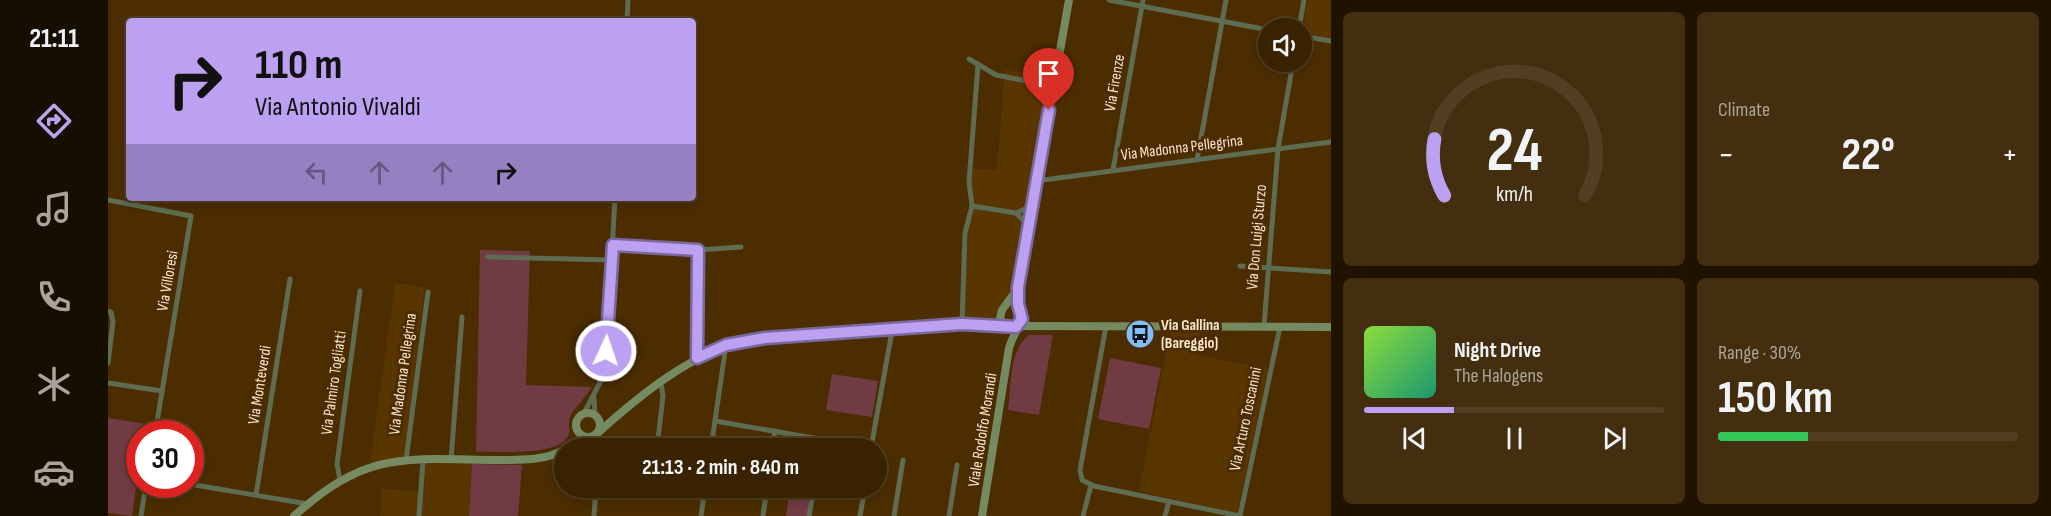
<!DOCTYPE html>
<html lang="en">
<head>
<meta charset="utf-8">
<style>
  body { margin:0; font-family:"Sofia Sans Condensed",sans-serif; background:#432f0f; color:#f1f3f6; height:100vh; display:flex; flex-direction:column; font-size:22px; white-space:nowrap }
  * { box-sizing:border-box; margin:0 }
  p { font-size:20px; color:#aba499 }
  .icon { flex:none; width:33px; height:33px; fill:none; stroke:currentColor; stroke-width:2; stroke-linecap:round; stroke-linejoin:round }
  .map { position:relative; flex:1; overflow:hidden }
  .drawer { display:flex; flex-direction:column; gap:12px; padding:12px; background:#1f1300; width:720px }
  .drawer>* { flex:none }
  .top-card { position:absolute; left:18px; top:18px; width:570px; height:183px; border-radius:6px; box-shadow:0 3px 9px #0003,0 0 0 2px #523f22; background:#bca0f2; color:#111; overflow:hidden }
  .buttons { position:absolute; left:1150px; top:18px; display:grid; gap:12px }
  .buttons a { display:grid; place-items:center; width:54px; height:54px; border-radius:50%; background:#382200; box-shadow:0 3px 9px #0003,0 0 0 2px #523f22; font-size:30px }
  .speed { position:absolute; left:18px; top:420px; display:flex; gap:12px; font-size:30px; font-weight:700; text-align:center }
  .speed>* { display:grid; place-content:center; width:78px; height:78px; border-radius:50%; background:#382200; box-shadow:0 3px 9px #0003,0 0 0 2px #523f22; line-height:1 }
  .speed .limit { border:9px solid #d22; background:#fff; color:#111 }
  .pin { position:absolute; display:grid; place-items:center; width:51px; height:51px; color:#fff; margin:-62px -26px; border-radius:50% 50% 50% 0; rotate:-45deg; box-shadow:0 0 6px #0007 }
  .pin .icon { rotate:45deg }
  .me { position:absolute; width:66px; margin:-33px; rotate:3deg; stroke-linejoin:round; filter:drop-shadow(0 0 4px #0008) }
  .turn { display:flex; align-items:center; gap:21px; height:126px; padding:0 30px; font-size:27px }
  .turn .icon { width:78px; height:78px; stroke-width:2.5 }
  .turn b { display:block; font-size:42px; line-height:51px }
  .lanes { display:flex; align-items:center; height:57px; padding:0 30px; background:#0003; justify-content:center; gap:30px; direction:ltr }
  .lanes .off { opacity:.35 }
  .big { font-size:45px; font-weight:700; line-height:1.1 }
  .drawer .tile { flex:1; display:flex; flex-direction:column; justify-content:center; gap:9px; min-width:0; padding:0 21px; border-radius:9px; background:#432f0f }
  .drawer .dial { align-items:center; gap:0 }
  .dial svg { height:156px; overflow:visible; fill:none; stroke:#523f22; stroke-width:7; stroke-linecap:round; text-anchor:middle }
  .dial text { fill:#f1f3f6; stroke:none }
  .song { display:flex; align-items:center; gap:18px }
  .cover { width:72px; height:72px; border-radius:9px; background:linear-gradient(135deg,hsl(90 70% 55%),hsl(160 70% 35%)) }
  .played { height:6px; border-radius:3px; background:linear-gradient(90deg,#bca0f2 30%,#523f22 30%) }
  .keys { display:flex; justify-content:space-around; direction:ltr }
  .heat { display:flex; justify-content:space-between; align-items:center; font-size:33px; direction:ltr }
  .charge { height:9px; border-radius:4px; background:linear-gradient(90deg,#34c759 30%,#523f22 0) }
  .drawer .tiles { flex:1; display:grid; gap:12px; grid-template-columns:repeat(2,1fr) }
  .trip { position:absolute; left:446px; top:438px; width:333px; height:60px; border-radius:30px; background:#382200; box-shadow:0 3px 9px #0003,0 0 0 2px #523f22; font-weight:700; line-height:60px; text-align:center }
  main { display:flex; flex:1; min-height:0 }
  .dock { display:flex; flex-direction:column; width:108px; justify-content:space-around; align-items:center; background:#160e00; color:#aba499 }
  .dock .icon { width:42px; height:42px }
  .dock .active { color:#bca0f2 }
  .dock b { font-size:27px; color:#f1f3f6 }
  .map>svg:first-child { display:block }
  .built { fill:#593500 }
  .green { fill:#713b44 }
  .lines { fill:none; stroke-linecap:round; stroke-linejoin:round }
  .street { stroke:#5e6c51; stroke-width:5 }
  .secondary { stroke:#758a60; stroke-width:8 }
  .route-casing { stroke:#7a689d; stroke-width:15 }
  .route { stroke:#bca0f2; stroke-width:10 }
  .labels { text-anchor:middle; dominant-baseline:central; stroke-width:6; stroke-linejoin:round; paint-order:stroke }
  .street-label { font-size:16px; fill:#f8e4cf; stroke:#4b2d00 }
  .poi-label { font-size:16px; font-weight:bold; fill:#f8e4cf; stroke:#4b2d00; text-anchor:start }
</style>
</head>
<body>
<main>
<nav class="dock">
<b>21:11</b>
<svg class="icon active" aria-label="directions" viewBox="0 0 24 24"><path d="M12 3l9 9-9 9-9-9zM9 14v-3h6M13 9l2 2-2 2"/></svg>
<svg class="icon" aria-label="music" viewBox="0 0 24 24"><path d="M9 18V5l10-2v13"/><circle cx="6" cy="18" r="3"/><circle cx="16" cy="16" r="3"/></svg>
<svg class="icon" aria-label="phone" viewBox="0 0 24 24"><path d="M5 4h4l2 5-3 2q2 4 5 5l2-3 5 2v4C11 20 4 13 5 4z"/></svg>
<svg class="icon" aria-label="climate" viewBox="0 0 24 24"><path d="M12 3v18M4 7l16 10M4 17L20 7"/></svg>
<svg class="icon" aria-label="car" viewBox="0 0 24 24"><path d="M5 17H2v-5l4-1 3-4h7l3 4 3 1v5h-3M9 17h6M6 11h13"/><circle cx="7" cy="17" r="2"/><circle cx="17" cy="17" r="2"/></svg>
</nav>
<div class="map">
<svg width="1223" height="516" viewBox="0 0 1223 516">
  <rect width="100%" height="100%" fill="#4b2d00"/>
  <g class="built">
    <path d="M1200 0H1223V39L1194 33Z"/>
    <path d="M897 70 945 78 909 287 887 318 876 322H856L863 169 889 170Z"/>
    <path d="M287 283 317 287 296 458 262 463Z"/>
    <path d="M1063 329H1093L1087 355 1160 368 1129 513 1031 491Z"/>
    <path d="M314 461H364L361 516H272L274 489 311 491Z"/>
  </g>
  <g class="green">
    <path d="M372 250 422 251 418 385 484 387C478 397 465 410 462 417 459 424 464 433 458 439 445 456 388 451 368 452Z"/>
    <path d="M921 335H945L931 415 900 410C903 388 901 349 921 335Z"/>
    <path d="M1002 358 1053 368 1041 429 990 419Z"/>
    <path d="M724 374 770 381 764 417 718 410Z"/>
    <path d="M0 418 38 424 37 433 32 434 31 467 24 516 0 513Z"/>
    <path d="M690 439 712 442 711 448H688Z"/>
    <path d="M364 464 414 465 410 516H361Z"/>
    <path d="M682 488H704L699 516H678Z"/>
  </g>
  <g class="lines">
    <g class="street">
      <path d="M1001 0 1161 30"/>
      <path d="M519 21 520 0"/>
      <path d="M1191 28 1196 0"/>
      <path d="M1194 36 1223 41"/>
      <path d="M861 59 888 75 945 86"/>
      <path d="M1089 160 1118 0"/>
      <path d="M1005 170 1035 0"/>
      <path d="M928 181 1223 142"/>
      <path d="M0 200 83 216 47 434"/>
      <path d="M864 206 908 213"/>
      <path d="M920 225 908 213 924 206"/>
      <path d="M505 245 590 250 633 247"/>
      <path d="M380 257 504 260"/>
      <path d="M1132 266 1223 272"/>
      <path d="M0 311 3 312 5 322 0 363"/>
      <path d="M854 324 857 233 864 206 861 182 870 65"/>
      <path d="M998 326 972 470 974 480 986 486 1132 516 1172 327"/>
      <path d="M1156 326 1170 149 1185 62"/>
      <path d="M589 358 590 250"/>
      <path d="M0 383 54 391"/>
      <path d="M486 398 487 415"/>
      <path d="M476 413 497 373 507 198"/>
      <path d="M607 421 763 448"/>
      <path d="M485 437 491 448"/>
      <path d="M549 448 555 396 553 383"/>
      <path d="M603 448 618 345"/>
      <path d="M664 448 667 431"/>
      <path d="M763 448 784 331"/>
      <path d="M298 460 320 292"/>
      <path d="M343 460 354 317"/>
      <path d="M232 480 229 464 252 291"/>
      <path d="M81 484 200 504"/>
      <path d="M148 495 182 279"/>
      <path d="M33 516 38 484"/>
      <path d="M311 516 315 460"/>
      <path d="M486 516 488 488"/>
      <path d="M593 516 597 488"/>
      <path d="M655 516 659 488"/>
      <path d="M701 516 706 488"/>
      <path d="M752 516 757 488"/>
      <path d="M786 516 795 460"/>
      <path d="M841 516 849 465"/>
      <path d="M975 516 983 485"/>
      <path d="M1057 516 1061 502"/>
    </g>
    <g class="secondary">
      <path d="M908 291 894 310 892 318 898 327H908"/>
      <path d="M911 309 910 287 961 0"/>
      <path d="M910 326 1223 327"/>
      <circle cx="480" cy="425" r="12"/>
      <path d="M491 432C532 395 580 356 634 341L854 324 896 325"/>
      <path d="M459 448 478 437"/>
      <path d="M186 516C260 450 295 459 388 460 410 460 437 461 456 450"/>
      <path d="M874 516 901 348C904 337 915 321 914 312"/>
    </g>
  </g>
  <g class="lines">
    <g class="route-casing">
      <path id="route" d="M498 351 505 245 590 250 589 358 618 345 657 338 854 324 908 327 914 319 910 304V287L941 110"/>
    </g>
    <use href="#route" class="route"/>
  </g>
  <defs>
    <g id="bus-disc" transform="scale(1.5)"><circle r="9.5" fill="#81bdfa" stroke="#4b2d00"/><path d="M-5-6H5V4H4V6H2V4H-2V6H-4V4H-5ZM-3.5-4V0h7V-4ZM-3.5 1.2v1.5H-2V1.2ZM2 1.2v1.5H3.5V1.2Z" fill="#111"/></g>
  </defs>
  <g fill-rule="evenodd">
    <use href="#bus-disc" x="1032" y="334"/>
  </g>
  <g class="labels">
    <g class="street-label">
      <text transform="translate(1007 83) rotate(-80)">Via Firenze</text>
      <text transform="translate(1074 148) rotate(-7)">Via Madonna Pellegrina</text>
      <text transform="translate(1149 237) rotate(-85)">Via Don Luigi Sturzo</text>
      <text transform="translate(60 281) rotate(-80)">Via Villoresi</text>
      <text transform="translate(295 374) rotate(-82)">Via Madonna Pellegrina</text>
      <text transform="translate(226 383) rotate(-82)">Via Palmiro Togliatti</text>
      <text transform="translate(152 385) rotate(-81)">Via Monteverdi</text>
      <text transform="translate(1138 419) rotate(-78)">Via Arturo Toscanini</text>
      <text transform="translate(875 430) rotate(-81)">Viale Rodolfo Morandi</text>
    </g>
    <g class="poi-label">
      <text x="1053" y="325">Via Gallina<tspan x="1053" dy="18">(Bareggio)</tspan></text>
    </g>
  </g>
</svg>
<div class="buttons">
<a><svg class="icon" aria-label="sound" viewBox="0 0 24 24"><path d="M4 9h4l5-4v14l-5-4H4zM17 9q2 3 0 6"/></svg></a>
</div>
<div class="speed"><div class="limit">30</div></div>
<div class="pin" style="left:941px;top:110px;background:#d93025"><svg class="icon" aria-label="arrive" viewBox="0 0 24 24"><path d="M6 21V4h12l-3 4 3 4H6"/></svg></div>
<svg class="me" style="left:498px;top:351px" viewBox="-20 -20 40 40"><circle r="17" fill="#bca0f2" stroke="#fff" stroke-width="3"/><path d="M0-11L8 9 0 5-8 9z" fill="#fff"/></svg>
<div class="trip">21:13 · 2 min · 840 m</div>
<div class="top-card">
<div class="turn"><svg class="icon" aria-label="right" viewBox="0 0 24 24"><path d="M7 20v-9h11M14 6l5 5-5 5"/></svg><div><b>110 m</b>Via Antonio Vivaldi</div></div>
<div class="lanes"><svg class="icon off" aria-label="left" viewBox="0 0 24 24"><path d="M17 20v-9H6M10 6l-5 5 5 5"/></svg><svg class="icon off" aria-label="ahead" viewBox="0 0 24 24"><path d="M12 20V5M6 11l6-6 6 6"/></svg><svg class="icon off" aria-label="ahead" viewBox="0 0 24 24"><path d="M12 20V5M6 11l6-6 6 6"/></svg><svg class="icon" aria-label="right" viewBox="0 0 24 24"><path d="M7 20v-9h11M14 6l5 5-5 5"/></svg></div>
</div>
</div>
<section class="drawer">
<div class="tiles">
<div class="tile dial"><svg viewBox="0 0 100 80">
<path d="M14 69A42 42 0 1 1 86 69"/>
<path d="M14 69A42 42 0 0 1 9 40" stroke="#bca0f2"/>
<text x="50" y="56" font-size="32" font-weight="700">24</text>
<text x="50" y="72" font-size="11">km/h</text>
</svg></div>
<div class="tile"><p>Climate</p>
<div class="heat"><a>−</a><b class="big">22°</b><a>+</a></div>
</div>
<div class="tile">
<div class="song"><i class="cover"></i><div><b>Night Drive</b><p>The Halogens</p></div></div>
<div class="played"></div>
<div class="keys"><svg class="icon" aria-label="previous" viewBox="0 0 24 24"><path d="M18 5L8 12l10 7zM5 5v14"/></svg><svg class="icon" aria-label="pause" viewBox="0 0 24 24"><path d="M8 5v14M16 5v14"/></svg><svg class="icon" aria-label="next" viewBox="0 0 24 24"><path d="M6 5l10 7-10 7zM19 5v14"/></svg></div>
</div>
<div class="tile"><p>Range · 30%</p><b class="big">150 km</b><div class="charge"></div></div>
</div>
</section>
</main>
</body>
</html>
